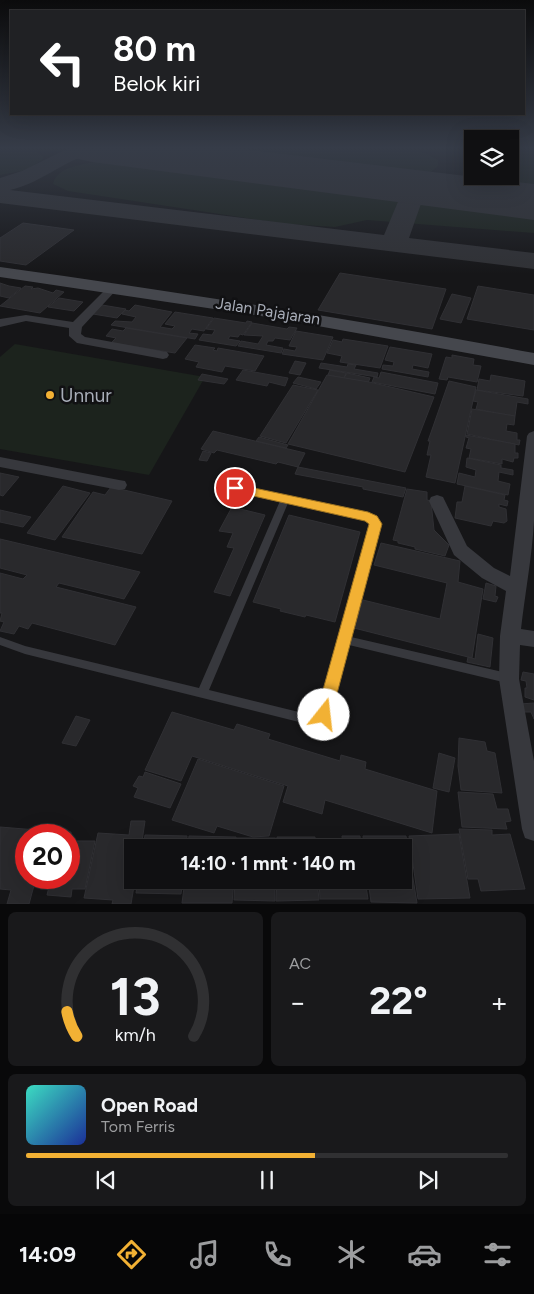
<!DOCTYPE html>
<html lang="id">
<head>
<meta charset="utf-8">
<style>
  body { margin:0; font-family:Figtree,sans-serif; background:#19191b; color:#f1f3f6; height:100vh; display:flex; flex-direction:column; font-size:19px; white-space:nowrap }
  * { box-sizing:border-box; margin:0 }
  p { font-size:16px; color:#9c9d9f }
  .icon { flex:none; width:28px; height:28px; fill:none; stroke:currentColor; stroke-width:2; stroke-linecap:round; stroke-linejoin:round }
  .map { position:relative; height:904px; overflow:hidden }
  .panel { display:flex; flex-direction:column; gap:8px; padding:8px; background:#09090a; flex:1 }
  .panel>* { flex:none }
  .banner { position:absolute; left:10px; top:10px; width:515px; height:105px; border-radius:0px; box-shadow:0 5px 20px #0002,0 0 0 1px #303032; background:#202124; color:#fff; overflow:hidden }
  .fabs { position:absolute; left:464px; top:130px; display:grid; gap:10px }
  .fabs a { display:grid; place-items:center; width:55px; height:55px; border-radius:0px; background:#101012; box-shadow:0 5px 20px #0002,0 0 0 1px #303032; font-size:25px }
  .speed { position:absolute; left:15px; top:824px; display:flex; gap:10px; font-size:25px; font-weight:700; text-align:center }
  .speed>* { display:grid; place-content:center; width:65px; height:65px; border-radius:50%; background:#101012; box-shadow:0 5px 20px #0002,0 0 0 1px #303032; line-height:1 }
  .speed .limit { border:8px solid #d22; background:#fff; color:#111 }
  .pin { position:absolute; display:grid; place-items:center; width:42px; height:42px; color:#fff; margin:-21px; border:2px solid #fff; border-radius:50%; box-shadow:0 1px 5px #0007 }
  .me { position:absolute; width:55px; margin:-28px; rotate:16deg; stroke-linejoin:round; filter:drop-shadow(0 0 4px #0008) }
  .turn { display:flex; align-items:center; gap:18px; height:105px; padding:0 20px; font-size:22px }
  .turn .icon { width:65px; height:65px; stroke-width:2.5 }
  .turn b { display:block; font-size:35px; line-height:42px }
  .big { font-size:38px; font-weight:700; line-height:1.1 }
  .panel .tile { flex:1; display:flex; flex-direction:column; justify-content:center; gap:8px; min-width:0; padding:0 18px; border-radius:8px; background:#19191b }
  .panel .dial { align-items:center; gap:0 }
  .dial svg { height:130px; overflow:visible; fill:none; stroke:#303032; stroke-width:7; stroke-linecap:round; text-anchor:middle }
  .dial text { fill:#f1f3f6; stroke:none }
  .song { display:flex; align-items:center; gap:15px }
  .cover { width:60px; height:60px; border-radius:8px; background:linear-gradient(135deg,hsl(170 70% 55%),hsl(230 70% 35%)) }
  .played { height:5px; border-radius:2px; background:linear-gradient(90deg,#f2b134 60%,#303032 60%) }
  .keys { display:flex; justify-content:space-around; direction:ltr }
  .heat { display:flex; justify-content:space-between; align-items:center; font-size:28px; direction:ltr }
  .panel .tiles { flex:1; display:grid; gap:8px; grid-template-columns:1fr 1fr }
  .tile:last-child { grid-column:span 2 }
  .trip { position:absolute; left:124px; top:839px; width:288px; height:50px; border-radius:0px; background:#101012; box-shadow:0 5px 20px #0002,0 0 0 1px #303032; font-weight:700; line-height:50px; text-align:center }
  .tab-bar { display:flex; height:80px; justify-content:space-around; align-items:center; background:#060607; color:#9c9d9f }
  .tab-bar .icon { width:35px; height:35px }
  .tab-bar .selected { color:#f2b134 }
  .tab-bar b { font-size:22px; color:#f1f3f6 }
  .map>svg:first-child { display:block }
  .green { fill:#1c231d }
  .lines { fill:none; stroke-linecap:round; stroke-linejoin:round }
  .taxiway { fill:#303135; fill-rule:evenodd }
  .runway { fill:#303135; fill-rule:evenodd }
  .building { fill:#29292c; stroke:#303034 }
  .service { fill:#37383d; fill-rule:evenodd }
  .minor { fill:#37383d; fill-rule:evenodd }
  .secondary { fill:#45474d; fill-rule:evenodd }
  .route { fill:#f2b134; stroke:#9d7322 }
  .poi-dot { fill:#f2b134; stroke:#111113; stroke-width:2 }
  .labels { text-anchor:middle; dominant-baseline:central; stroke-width:5; stroke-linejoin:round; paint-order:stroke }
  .far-street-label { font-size:16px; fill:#a8adb8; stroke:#111113 }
  .poi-label { font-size:19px; fill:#a8adb8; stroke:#111113; text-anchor:start }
</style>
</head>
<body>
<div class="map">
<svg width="534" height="904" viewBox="0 0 534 904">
  <rect width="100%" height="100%" fill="#161618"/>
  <g class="green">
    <path d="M0 147 32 149 43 156V159L27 170 0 175Z"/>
    <path d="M175 147H407L427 154 438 160V166L425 177Z"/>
    <path d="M510 147H534V191C519 189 504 190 496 176H510Z"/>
    <path d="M117 161 534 216V233L367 220 335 227 286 224 68 191 53 184C57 163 100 161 117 161Z"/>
    <path d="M15 344 205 377 149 475 0 449V357Z"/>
  </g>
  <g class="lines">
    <path class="taxiway" d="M71 147H121L123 150 120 154C108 158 94 153 81 157 56 167 37 184 10 190L384 235 400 197 379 189 376 184 379 179C392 176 400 184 413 185 426 185 439 183 452 186L456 191 452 196 423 198 409 238 534 253V269L0 203V178L22 171Z"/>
    <path class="runway" d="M67 147H225L534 184V220L92 162 74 158Z"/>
  </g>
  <g class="building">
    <path d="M23 223 74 230 26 265 0 261V238Z"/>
    <path d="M340 273 446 289 432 329 318 310Z"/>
    <path d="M0 283 9 286 21 288 9 298 0 296Z"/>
    <path d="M25 286 33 287 31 289 38 288 53 293 56 290 64 292 40 313 0 306Z"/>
    <path d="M478 286 534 295V330L467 319Z"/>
    <path d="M452 294 471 298 461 323 440 319Z"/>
    <path d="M59 298 83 302 74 311 48 307Z"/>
    <path d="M102 305 126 309 117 318 93 314Z"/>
    <path d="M135 305 172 312 160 327 172 329 175 326 165 324 175 312 213 318 204 331 192 329 189 333 198 334 195 339 111 325 115 321 132 322 136 317 122 314 125 310 129 311Z"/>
    <path d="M214 318 246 323 247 321 252 322 243 335 240 334 238 337 230 336 228 339 240 341 236 346 199 340 203 334 212 335 215 330 206 329Z"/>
    <path d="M252 323 287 329 289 327 297 328 290 340 275 338 273 341H268L266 345 283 348 281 353 238 346 241 341 258 344 263 336 244 335Z"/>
    <path d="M126 328 187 338 175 353 111 343 116 338 106 336 112 329 123 331Z"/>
    <path d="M296 331 333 337 323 360 282 354 284 349 295 351 297 347 289 346Z"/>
    <path d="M343 339 388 346 380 368 340 362 342 356 327 353 333 340 342 342Z"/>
    <path d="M195 345 215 348 213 350 217 351 218 348 264 356 255 371 225 366 222 372 196 367 199 362 185 359Z"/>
    <path d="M390 347 432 354 428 368 413 365 412 369 429 372 428 377 382 369 383 365 393 366 394 362 385 360Z"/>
    <path d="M452 355 474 359 473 365 481 366 477 382 448 377 447 380 439 379 446 357 452 358Z"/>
    <path d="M295 361 306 363 300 375 289 373Z"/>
    <path d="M321 363 347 367 348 364 356 365 354 369 378 373 377 377 319 368Z"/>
    <path d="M243 370 288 378 285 386 269 382 267 386 236 380Z"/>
    <path d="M330 370 346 373 344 378 328 375Z"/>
    <path d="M381 372 438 383 435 394 372 382 374 377 379 378Z"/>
    <path d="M347 373 370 378 368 383 344 378Z"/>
    <path d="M202 374 228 379 224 384 198 380Z"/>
    <path d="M327 375 369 382 434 397 405 472 288 444Z"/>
    <path d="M491 375 525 381 523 396 477 390 479 379 490 381Z"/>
    <path d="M298 377 321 382 316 389 293 383Z"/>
    <path d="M449 381 476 387 455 483 426 477 431 455H427L430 441H428Z"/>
    <path d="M293 385 318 390 286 443 260 436Z"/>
    <path d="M476 390 528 399V404L517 402 515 416 476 409 478 402 473 401Z"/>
    <path d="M472 409 515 416 514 425 507 424 506 431 517 433V440H520L519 445 467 434Z"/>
    <path d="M213 431 305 453 298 467 278 462 276 464 217 450 214 453 201 449Z"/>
    <path d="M466 435 515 444V453H518V458H514L513 462 502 459V464L469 458 471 449 466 448 469 438 466 437Z"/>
    <path d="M259 437 288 445 286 448 256 441Z"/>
    <path d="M203 451 211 453 207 461 199 460Z"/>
    <path d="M467 458 501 465V468L513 470V475L499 472 498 481 510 484 508 495 457 484 459 473 475 477 476 470 466 467Z"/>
    <path d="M298 467 406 488 403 497 363 489V487L295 474Z"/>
    <path d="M0 473 19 477 3 496 0 495Z"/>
    <path d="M63 486 90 493 55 540 27 533Z"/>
    <path d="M465 486 505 495 504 500 508 501 507 506 499 504V507L506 509 507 521 504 523 493 521 491 526 455 518 457 502H462Z"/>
    <path d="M111 487 172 501 142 554 62 537 93 492 105 495Z"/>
    <path d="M407 489 427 492V500L431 501 434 530 449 545 445 556 415 549V547L398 543V541L393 540Z"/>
    <path d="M232 507 265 515 230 596 214 592 234 548 227 547 233 533 219 531Z"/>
    <path d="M0 510 31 517 23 527 0 522Z"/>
    <path d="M289 515 360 532 335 622 306 615 305 617 280 611 281 609 253 602Z"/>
    <path d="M0 539 140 572 124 599 59 583 56 587 136 607 115 645 32 623 28 629 19 626 14 634 0 631 4 622 0 621 2 613H0V573L23 579 27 575 0 568Z"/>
    <path d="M381 543 460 561 458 582 483 589 472 658 354 628 363 600 440 619 447 583 374 565Z"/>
    <path d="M486 583 496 586 495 596 498 597 496 602 483 599Z"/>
    <path d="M478 634 493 638 490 667 467 662 468 657 475 659Z"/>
    <path d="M523 672 534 674V700L525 697V688H527L526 681 521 680Z"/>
    <path d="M534 703V719L531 712H523L520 704Z"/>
    <path d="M172 712 234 730 237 724 270 734 268 739 340 761 341 755 366 762 365 769 437 791 432 833 325 800 322 814 283 802 288 786 192 756 181 781 145 770Z"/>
    <path d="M76 716 90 720 76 746 62 743Z"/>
    <path d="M459 738 485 742 487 751 495 753 502 793 461 790 458 766Z"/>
    <path d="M439 753 455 758 449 792 433 788Z"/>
    <path d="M198 759 284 786 269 836 253 837 217 826 214 833 172 820Z"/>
    <path d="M145 772 181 784 170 808 134 797 138 788 133 786 139 776 143 777Z"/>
    <path d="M458 792 493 794 497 809H508L511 821 505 822 507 829 462 827Z"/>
    <path d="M131 821H145L141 848H132V880H135L131 904H112L113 900 84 898 98 833 129 835Z"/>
    <path d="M0 827 49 831 48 835H26V878H36L29 904H7L11 890 0 889Z"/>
    <path d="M459 829 492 830V835L510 834 525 889 481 891 478 879H468Z"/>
    <path d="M50 832H71L70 841H95L85 889H72L71 897 47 895 49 887H37L40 878H69V835H49Z"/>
    <path d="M459 834 470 898 418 899 409 836Z"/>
    <path d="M145 835 187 836 186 848H143Z"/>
    <path d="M189 836 236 837 235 848H188Z"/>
    <path d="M342 836H360L361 848H343Z"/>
    <path d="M363 836H406L417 903 371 902 368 880H402V848H364Z"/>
    <path d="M277 837H315L316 848H277Z"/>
    <rect x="236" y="838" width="39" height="10"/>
    <path d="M138 880H183L181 894 136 893Z"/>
    <path d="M185 880H234L232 903H182Z"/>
    <path d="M235 880H275V901L234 900Z"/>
    <path d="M277 880H317L319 900 276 901Z"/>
    <path d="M319 880H365L368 899H320Z"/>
  </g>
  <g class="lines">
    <path class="service" d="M235 485 376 517 379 524 351 637 507 673 511 675 512 678 511 681 507 683 349 645 328 719C322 723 319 725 311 725L25 654 0 645V637L25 646 199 688 280 501 232 490 231 488ZM288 503 370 521 371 524 319 712 316 715H311L209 690Z"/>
    <g class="minor">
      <path d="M114 284 119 287 82 327 81 334 85 337 167 352 169 355 167 358 163 359 77 343 69 336V328L26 321 0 327V319L26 315 73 322 110 285Z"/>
      <path d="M534 431C534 461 534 491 534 521 532 557 525 593 521 629L534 631V647L520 645 519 679 534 761V841L525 838 522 829 499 679 500 636 506 591 482 578 454 555 429 501 431 497 437 495 443 497 467 546 494 568 510 576 527 436 529 433Z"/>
      <path d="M0 457 119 480 125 481 127 485 125 489 119 490 0 467Z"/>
    </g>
    <path class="secondary" d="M0 267C179 292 357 320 534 353V365L268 317 0 277Z"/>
  </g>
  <linearGradient id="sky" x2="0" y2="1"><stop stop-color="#0c0c0d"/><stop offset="0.54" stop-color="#363c48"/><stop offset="1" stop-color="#363c48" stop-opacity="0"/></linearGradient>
  <rect width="534" height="274" fill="url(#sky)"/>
  <path class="route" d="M235 484 368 512 377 516 382 524 330 720 324 723 318 720 316 715 369 524 365 521 231 491 229 488Z"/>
  <circle class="poi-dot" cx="50" cy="395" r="5"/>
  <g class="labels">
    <g class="far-street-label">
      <text transform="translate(268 311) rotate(9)">Jalan Pajajaran</text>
    </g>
    <g class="poi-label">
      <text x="60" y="395">Unnur</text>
    </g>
  </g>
</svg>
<div class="fabs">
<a><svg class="icon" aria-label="layers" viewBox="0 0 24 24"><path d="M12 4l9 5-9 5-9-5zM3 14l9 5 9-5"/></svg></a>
</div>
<div class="speed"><div class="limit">20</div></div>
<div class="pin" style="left:235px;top:488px;background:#d93025"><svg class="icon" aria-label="arrive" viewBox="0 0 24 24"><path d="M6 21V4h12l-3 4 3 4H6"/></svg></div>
<svg class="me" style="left:324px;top:715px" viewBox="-20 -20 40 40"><circle r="19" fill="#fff"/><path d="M0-13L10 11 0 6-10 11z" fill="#f2b134"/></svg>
<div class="trip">14:10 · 1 mnt · 140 m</div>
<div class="banner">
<div class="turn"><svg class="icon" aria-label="left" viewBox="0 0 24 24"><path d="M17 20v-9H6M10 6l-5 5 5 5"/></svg><div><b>80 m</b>Belok kiri</div></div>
</div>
</div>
<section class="panel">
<div class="tiles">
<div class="tile dial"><svg viewBox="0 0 100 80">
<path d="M14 69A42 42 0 1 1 86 69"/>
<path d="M14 69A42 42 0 0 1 8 54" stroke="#f2b134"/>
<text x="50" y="56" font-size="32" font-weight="700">13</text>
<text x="50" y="72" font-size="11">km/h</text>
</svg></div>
<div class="tile"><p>AC</p>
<div class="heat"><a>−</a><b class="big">22°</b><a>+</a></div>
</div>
<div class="tile">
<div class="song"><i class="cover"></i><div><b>Open Road</b><p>Tom Ferris</p></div></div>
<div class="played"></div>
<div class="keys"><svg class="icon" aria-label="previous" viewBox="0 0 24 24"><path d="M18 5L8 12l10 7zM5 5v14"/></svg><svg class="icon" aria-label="pause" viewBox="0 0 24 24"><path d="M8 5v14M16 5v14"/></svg><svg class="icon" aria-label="next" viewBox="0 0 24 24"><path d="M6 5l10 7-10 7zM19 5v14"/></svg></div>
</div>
</div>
</section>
<nav class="tab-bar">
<b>14:09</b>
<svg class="icon selected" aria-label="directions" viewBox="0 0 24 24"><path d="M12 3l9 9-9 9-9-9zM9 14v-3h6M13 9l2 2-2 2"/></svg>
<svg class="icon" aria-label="music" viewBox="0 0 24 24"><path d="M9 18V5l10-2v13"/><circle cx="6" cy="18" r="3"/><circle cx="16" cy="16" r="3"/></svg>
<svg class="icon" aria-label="phone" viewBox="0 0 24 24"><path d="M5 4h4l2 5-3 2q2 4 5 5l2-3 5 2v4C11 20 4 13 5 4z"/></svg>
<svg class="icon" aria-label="climate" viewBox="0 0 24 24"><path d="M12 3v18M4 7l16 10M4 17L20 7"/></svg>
<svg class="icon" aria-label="car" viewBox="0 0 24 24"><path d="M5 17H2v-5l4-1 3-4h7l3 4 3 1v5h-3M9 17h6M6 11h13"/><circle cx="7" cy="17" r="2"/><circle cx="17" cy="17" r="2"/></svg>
<svg class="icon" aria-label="filters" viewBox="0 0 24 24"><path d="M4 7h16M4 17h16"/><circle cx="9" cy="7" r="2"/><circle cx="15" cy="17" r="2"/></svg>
</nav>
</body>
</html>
